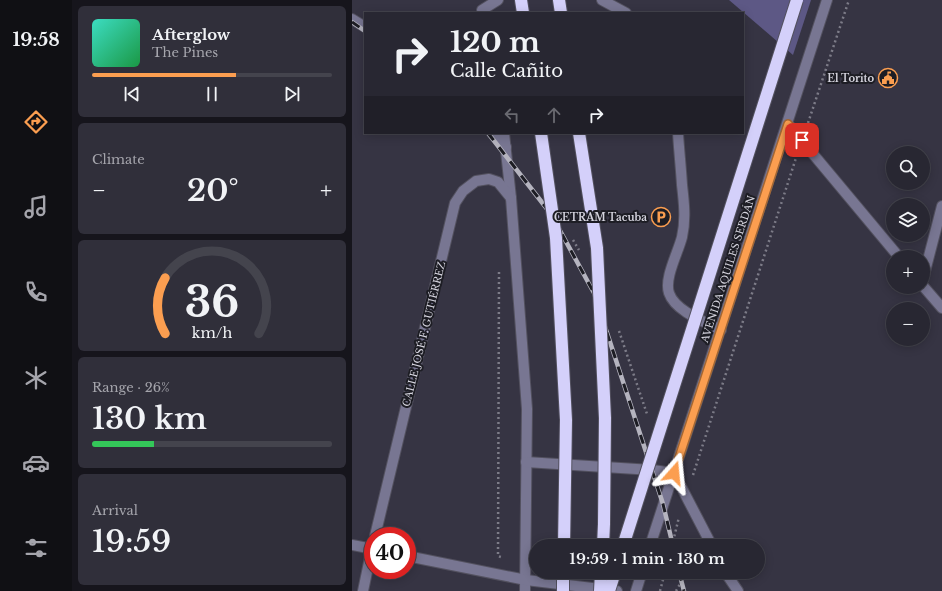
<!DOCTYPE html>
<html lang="en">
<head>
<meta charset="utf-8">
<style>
  body { margin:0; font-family:"Libre Baskerville",serif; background:#302f3a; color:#f1f3f6; height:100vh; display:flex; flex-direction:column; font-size:15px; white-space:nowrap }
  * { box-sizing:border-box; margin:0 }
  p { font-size:13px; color:#a5a5ac }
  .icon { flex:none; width:22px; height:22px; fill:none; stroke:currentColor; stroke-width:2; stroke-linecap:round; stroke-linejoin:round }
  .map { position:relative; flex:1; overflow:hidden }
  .panel { display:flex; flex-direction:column; gap:6px; padding:6px; background:#16151c; width:280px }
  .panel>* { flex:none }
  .hud { position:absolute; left:12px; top:12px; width:380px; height:122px; border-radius:0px; box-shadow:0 2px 10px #0003,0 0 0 1px #44444d; background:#282732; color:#f1f3f6; overflow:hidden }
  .buttons { position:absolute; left:534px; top:146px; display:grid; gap:8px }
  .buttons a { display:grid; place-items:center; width:44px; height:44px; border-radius:50%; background:#282732; box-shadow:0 2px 10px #0003,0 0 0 1px #44444d; font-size:20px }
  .speed { position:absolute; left:12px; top:527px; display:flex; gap:8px; font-size:20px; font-weight:700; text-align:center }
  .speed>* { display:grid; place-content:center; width:52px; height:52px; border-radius:50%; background:#282732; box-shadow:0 2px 10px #0003,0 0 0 1px #44444d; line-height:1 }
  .speed .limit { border:6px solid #d22; background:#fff; color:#111 }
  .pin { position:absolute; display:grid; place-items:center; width:34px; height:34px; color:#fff; margin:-17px; border-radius:8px; box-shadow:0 2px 6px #0006 }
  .me { position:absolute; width:44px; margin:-22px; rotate:18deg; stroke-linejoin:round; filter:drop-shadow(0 0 3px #0008) }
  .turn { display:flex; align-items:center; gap:14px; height:84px; padding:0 20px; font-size:18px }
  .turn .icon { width:52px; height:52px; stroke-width:2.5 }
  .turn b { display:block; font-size:28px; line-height:34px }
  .lanes { display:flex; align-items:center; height:38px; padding:0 20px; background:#0003; justify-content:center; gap:20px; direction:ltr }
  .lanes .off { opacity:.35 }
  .big { font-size:30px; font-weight:600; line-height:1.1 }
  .panel .tile { flex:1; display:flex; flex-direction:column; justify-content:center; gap:6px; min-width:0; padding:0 14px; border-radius:6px; background:#302f3a }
  .panel .dial { align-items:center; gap:0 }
  .dial svg { height:104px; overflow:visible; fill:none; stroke:#44444d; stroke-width:7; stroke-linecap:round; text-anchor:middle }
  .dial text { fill:#f1f3f6; stroke:none }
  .song { display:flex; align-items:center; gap:12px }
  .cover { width:48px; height:48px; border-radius:6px; background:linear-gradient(135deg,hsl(170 70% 55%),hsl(140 70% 35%)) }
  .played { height:4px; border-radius:2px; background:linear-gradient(90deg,#fb9e50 60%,#44444d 60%) }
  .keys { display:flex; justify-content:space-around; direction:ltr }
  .heat { display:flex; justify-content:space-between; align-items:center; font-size:22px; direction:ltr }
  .charge { height:6px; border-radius:3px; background:linear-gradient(90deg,#34c759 26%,#44444d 0) }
  .trip { position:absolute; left:177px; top:539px; width:236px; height:40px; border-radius:20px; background:#282732; box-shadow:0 2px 10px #0003,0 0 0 1px #44444d; font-weight:600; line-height:40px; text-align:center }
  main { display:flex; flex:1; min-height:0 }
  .menu { display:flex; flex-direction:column; width:72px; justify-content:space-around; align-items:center; background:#101014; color:#a5a5ac }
  .menu .icon { width:28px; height:28px }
  .menu .on { color:#fb9e50 }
  .menu b { font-size:18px; color:#f1f3f6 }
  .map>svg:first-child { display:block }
  .green { fill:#5d5885 }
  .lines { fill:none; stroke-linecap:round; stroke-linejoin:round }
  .minor-casing { stroke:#53515f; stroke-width:12 }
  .highway-casing { stroke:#53515f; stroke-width:14 }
  .path { stroke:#7d7c88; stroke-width:2.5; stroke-dasharray:2 3; stroke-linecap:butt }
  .minor { stroke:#787692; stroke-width:10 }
  .highway { stroke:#d4d0fa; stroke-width:12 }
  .rail-casing { stroke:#b5b4bf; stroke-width:4.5 }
  .rail { stroke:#1d1d24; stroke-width:3; stroke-dasharray:9; stroke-linecap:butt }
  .highway-bridge-casing { stroke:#53515f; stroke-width:14; stroke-linecap:butt }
  .highway-bridge { stroke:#d4d0fa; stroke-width:12 }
  .route-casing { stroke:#a36734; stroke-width:10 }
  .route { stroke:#fb9e50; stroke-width:7 }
  .labels { text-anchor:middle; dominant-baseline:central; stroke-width:4; stroke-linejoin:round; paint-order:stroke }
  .poi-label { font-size:10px; font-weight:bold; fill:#d5d4de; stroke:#1d1d24; text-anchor:end }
  .street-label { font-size:10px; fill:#d5d4de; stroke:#1d1d24 }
</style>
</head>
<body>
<main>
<nav class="menu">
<b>19:58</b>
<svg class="icon on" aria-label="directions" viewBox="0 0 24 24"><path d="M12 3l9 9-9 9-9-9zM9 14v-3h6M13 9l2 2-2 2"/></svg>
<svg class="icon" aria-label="music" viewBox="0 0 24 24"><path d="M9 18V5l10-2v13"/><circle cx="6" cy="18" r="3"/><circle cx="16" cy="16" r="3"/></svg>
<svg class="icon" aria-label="phone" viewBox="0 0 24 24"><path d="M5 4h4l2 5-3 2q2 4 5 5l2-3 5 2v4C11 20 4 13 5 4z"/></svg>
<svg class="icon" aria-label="climate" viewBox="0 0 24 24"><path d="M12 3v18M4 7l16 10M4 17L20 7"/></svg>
<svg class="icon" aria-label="car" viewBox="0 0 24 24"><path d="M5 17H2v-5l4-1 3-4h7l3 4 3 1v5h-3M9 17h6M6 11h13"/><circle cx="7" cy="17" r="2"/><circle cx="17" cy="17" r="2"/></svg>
<svg class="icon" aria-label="filters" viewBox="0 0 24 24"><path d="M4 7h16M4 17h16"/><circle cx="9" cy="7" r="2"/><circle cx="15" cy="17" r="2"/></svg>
</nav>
<section class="panel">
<div class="tile">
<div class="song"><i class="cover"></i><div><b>Afterglow</b><p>The Pines</p></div></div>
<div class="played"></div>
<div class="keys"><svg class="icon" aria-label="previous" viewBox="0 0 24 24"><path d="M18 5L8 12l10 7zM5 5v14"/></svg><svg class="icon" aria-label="pause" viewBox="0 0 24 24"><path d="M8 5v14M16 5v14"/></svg><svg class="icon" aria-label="next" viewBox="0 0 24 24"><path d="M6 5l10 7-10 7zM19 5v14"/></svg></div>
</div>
<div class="tile"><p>Climate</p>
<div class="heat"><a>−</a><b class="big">20°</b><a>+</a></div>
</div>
<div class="tile dial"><svg viewBox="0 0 100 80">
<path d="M14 69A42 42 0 1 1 86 69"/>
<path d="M14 69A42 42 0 0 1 14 26" stroke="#fb9e50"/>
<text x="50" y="56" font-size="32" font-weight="700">36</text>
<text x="50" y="72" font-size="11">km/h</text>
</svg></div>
<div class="tile"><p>Range · 26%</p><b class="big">130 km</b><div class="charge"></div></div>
<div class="tile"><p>Arrival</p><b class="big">19:59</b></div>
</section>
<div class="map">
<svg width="590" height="591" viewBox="0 0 590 591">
  <rect width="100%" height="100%" fill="#363443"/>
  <path class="green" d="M377 0H459L441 55Z"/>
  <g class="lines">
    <g class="minor-casing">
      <g id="minor">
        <path d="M250 0 274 13"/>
        <path d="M130 10 146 0"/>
        <path d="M0 19 13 27"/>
        <path d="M436 124 547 257"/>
        <path d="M140 133 154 147"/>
        <path d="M152 133 159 198 175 409 173 591"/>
        <path d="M326 133C327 150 329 168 330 185 332 202 334 220 330 237 326 253 312 278 317 293 323 311 353 322 369 330"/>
        <path d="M571 279 590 206"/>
        <path d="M571 286 590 308"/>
        <path d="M174 462 300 470 322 473 360 546"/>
        <path d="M23 536 103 203 111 191 124 181 137 179 146 182 159 198"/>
        <path d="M0 545 21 549"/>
        <path d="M298 546 475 0"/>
        <path d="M55 556 174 580 265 591"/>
        <path d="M373 572 386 591"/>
        <path d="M11 591 21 543"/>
        <path d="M284 591 290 572"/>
      </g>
    </g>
    <g class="highway-casing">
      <g id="highway">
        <path d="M169 0 171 13"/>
        <path d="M207 0 209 13"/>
      </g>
    </g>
    <g class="path">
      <path d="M456 123 497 0"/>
      <path d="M221 240 227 250"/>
      <path d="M147 272 146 556 149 557"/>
      <path d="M267 331 295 414"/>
      <path d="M341 475 444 158"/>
      <path d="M337 540 339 546"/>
      <path d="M320 546 327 517"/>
      <path d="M308 591 313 572"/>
      <path d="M324 591 335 572"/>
    </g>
    <use href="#minor" class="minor"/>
    <use href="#highway" class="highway"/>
    <g class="rail-casing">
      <g id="rail">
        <path d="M0 22 13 31"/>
        <path d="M136 133 199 214 242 293 311 504 321 546"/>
        <path d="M327 572 332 591"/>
      </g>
    </g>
    <use href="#rail" class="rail"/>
    <g class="highway-bridge-casing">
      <g id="highway-bridge">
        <path d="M189 133 204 238 214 420 212 546"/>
        <path d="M227 133 245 248 253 418 252 524 251 546"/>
        <path d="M271 546 445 0"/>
        <path d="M211 591V572"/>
        <path d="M248 591 249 572"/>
        <path d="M257 591 263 572"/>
      </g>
    </g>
    <use href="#highway-bridge" class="highway-bridge"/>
  </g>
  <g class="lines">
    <g class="route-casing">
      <path id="route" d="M322 473 436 124 450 140"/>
    </g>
    <use href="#route" class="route"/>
  </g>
  <defs>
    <g id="civic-ring" transform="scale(1)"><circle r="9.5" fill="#1d1d24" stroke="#fb9e50" stroke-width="1.5"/><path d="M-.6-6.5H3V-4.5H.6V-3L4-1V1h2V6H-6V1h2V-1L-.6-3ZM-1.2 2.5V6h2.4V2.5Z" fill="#fb9e50"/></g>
    <g id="parking-ring" transform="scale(1)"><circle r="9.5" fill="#1d1d24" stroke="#fb9e50" stroke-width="1.5"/><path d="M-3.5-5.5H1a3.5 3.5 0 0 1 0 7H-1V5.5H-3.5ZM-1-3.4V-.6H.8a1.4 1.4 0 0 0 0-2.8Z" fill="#fb9e50"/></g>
  </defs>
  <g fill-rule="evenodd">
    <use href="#civic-ring" x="536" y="78"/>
    <use href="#parking-ring" x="309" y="217"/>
  </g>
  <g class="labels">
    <g class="poi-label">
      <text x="522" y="78">El Torito</text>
      <text x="295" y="217">CETRAM Tacuba</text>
    </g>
    <g class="street-label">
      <text transform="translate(376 269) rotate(-72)">AVENIDA AQUILES SERDÁN</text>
      <text transform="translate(72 334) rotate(-76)">CALLE JOSÉ F. GUTIÉRREZ</text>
    </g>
  </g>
</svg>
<div class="buttons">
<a><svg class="icon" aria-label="search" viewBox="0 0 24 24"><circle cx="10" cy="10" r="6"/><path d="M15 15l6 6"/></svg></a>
<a><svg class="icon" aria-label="layers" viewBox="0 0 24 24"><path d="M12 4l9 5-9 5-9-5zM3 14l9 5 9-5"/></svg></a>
<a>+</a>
<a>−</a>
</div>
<div class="speed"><div class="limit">40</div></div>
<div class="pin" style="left:450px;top:140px;background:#d93025"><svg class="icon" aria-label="arrive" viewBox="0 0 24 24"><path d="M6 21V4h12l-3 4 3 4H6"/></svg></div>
<svg class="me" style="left:322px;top:473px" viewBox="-20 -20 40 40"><path d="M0-17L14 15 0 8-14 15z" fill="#fb9e50" stroke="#fff" stroke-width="4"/></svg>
<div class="trip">19:59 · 1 min · 130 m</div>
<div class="hud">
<div class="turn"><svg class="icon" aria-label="right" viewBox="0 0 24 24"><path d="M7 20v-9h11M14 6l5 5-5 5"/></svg><div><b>120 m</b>Calle Cañito</div></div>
<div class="lanes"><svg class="icon off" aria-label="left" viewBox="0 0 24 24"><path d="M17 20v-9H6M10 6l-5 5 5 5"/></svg><svg class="icon off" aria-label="ahead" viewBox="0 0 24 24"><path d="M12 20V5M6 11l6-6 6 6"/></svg><svg class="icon" aria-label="right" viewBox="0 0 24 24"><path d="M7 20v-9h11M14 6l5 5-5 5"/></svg></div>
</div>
</div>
</main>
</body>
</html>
